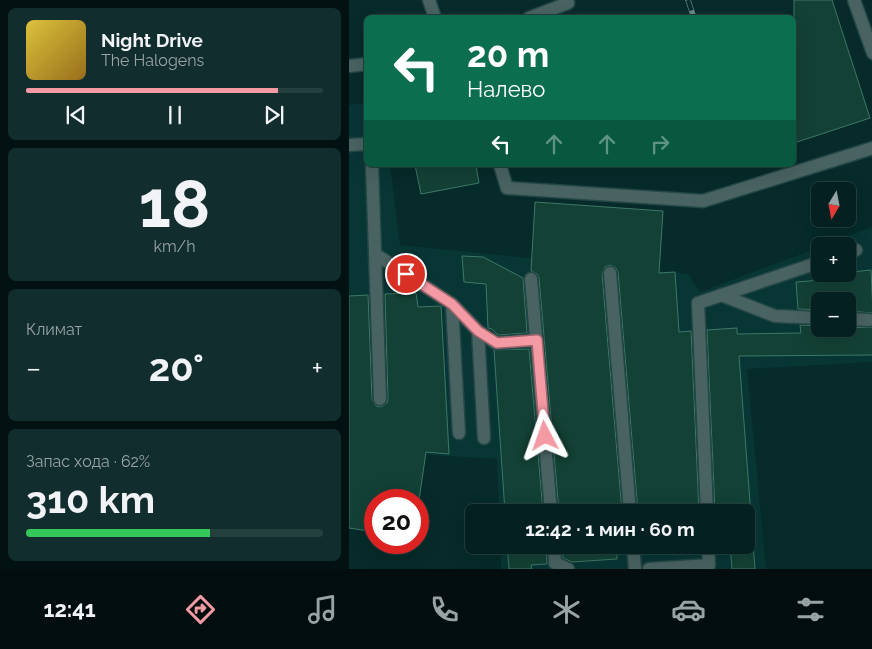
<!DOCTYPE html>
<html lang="ru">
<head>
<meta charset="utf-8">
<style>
  body { margin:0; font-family:Raleway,sans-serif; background:#122d2d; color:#f1f3f6; height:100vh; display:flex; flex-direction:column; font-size:19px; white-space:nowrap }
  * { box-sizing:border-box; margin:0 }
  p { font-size:16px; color:#97a3a5 }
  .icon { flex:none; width:28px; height:28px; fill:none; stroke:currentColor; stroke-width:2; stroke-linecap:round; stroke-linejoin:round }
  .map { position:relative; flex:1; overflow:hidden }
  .drawer { display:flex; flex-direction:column; gap:8px; padding:8px; background:#021212; width:349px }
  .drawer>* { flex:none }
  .hud { position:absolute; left:15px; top:15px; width:432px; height:152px; border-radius:8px; box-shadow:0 5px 20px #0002,0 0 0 1px #253e3e; background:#0b6e4f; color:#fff; overflow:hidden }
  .needle { width:32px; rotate:190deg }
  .controls { position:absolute; left:462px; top:182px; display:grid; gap:10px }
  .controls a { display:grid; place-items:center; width:45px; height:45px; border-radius:8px; background:#042020; box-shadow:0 5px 20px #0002,0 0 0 1px #253e3e; font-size:25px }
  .speed { position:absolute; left:15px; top:489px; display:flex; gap:10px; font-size:25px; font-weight:700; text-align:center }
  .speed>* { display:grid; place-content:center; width:65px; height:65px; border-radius:50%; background:#042020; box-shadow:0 5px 20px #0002,0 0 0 1px #253e3e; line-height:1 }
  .speed .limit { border:8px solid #d22; background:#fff; color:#111 }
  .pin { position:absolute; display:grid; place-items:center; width:42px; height:42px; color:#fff; margin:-21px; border:2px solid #fff; border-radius:50%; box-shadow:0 1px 5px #0007 }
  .me { position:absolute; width:55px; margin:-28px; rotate:356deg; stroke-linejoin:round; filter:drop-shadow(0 0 4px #0008) }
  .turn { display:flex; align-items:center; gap:18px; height:105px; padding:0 20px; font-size:22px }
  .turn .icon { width:65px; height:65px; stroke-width:2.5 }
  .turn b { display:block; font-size:35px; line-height:42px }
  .lanes { display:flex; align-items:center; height:48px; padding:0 20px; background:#0003; justify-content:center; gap:25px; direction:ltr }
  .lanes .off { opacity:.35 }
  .big { font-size:38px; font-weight:700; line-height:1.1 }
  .drawer .tile { flex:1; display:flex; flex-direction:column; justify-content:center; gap:8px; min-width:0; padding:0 18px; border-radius:8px; background:#122d2d }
  .drawer .dial { align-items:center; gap:0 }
  .dial b { font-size:65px; line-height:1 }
  .song { display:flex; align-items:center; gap:15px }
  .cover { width:60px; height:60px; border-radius:8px; background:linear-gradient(135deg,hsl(50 70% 55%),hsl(40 70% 35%)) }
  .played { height:5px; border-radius:2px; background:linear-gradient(90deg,#f49aa4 85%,#253e3e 85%) }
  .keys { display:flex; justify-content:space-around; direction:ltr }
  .heat { display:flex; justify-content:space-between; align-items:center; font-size:28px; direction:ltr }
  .charge { height:8px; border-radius:4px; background:linear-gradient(90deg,#34c759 62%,#253e3e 0) }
  .trip { position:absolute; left:116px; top:504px; width:290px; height:50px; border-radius:8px; background:#042020; box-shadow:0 5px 20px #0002,0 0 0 1px #253e3e; font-weight:700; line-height:50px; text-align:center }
  .dock { display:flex; height:80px; justify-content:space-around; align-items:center; background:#020d0d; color:#97a3a5 }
  .dock .icon { width:35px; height:35px }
  .dock .current { color:#f49aa4 }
  .dock b { font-size:22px; color:#f1f3f6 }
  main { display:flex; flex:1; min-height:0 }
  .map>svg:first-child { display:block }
  .built { fill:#083635; fill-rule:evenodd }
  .building { fill:#134135; stroke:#3d7867 }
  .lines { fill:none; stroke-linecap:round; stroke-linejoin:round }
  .lane-casing { stroke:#234746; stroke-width:15 }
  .lane { stroke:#496362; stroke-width:12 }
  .rail-casing { stroke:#668887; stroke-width:5.5 }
  .rail { stroke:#062b2a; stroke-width:4; stroke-dasharray:11; stroke-linecap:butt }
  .route-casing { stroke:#9f646b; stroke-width:12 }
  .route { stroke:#f49aa4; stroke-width:9 }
</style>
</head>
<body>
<main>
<section class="drawer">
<div class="tile">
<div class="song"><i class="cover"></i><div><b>Night Drive</b><p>The Halogens</p></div></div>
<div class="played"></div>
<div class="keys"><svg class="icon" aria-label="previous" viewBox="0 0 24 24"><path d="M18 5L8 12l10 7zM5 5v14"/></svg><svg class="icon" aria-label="pause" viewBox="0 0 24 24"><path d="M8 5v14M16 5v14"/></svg><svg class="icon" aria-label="next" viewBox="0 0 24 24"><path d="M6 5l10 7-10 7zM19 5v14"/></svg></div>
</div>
<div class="tile dial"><b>18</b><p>km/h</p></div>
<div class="tile"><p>Климат</p>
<div class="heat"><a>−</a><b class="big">20°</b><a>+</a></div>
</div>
<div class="tile"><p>Запас хода · 62%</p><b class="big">310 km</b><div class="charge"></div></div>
</section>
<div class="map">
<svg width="524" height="569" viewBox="0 0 524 569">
  <rect width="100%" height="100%" fill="#062b2a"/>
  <path class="built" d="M17 103 18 165H41L51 245 339 274 351 292 471 247V274H499V246H473L523 227V362L398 369 417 569H152L151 545H398V512H150L148 459 0 450V105ZM471 301H499V329H471Z"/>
  <g class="building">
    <path d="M445 0H483L521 118 445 143Z"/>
    <path d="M66 165H127L130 183 72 194Z"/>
    <path d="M186 202 314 211 310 273 326 272 330 332 342 331 350 512H289L269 272 267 268 261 265 256 267 253 274 273 512H210L190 278 188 274 182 271Z"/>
    <path d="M113 256 134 257 174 278 178 333 149 335 143 329 139 328 137 284 115 282Z"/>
    <path d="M522 270 524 313 499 311V301H471V310L449 309 447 282 472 280V275Z"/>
    <path d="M67 293 69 307 92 306 100 454 77 452 70 500H26V532L0 528V296L19 295 23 399 27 406 32 407 38 403 39 399 36 294Z"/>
    <path d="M451 325 471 326V329L524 327V355L390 356 406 569H383L381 545H398V512H366L358 330 388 328V334L452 333Z"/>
    <path d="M180 349 194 512H156L145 350Z"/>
    <path d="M158 545H197L198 564 182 565 183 569H160Z"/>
    <path d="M213 545H276V549H268V559L223 562 214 558Z"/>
    <path d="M292 545H339L292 548Z"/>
  </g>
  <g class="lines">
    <g class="lane-casing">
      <g id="lane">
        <path d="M80 0 86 18"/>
        <path d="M505 0 524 53"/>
        <path d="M180 18 219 3"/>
        <path d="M0 66 18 64"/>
        <path d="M0 145 18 144"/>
        <path d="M23 165 31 399"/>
        <path d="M151 165 158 188 354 201 524 148"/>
        <path d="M499 253 507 250"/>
        <path d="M26 254 103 304 129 331 147 343 188 340"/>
        <path d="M261 273 281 512"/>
        <path d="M182 279 202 512"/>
        <path d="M372 295 426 316 471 318"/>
        <path d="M103 304 110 433"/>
        <path d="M499 319 520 320"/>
        <path d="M129 331 135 438"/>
        <path d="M358 512 349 303 471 262"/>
        <path d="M205 545 206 563 219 569"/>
        <path d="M284 545 286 569"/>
        <path d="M300 569 360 565 359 545"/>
      </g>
    </g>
    <use href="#lane" class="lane"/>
    <g class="rail-casing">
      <path id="rail" d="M339 0 345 18"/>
    </g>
    <use href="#rail" class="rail"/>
  </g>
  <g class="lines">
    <g class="route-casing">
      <path id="route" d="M57 274 103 304 129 331 148 343 188 340 196 436"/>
    </g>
    <use href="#route" class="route"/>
  </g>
</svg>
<div class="controls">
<a><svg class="needle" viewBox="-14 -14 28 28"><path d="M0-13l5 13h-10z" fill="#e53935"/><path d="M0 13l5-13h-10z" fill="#97a3a5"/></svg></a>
<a>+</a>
<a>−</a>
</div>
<div class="speed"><div class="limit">20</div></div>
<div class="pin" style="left:57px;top:274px;background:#d93025"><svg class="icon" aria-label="arrive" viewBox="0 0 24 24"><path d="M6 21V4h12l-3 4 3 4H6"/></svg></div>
<svg class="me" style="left:196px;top:436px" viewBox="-20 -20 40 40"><path d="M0-17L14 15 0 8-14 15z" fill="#f49aa4" stroke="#fff" stroke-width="4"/></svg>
<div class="trip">12:42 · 1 мин · 60 m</div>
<div class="hud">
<div class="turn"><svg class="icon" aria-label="left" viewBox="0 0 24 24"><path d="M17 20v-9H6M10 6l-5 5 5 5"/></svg><div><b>20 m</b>Налево</div></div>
<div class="lanes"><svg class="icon" aria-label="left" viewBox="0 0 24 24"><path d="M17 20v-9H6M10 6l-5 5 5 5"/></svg><svg class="icon off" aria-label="ahead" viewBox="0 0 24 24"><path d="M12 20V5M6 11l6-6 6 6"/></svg><svg class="icon off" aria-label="ahead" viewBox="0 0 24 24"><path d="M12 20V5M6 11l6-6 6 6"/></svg><svg class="icon off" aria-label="right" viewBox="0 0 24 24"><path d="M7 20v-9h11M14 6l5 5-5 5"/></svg></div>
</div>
</div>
</main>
<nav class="dock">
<b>12:41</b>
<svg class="icon current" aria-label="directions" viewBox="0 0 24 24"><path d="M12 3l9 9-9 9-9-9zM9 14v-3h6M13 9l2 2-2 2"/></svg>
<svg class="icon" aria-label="music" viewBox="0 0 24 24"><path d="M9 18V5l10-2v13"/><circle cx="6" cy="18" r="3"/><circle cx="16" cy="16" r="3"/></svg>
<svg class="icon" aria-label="phone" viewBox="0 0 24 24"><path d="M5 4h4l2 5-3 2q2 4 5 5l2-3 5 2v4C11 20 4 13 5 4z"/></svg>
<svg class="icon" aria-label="climate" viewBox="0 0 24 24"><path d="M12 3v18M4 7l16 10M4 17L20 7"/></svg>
<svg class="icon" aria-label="car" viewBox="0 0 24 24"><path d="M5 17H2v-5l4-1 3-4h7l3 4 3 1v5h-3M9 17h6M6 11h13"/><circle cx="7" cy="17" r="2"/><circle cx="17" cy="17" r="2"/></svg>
<svg class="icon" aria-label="filters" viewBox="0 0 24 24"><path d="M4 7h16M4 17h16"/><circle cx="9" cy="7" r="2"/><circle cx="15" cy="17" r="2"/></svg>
</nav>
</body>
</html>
